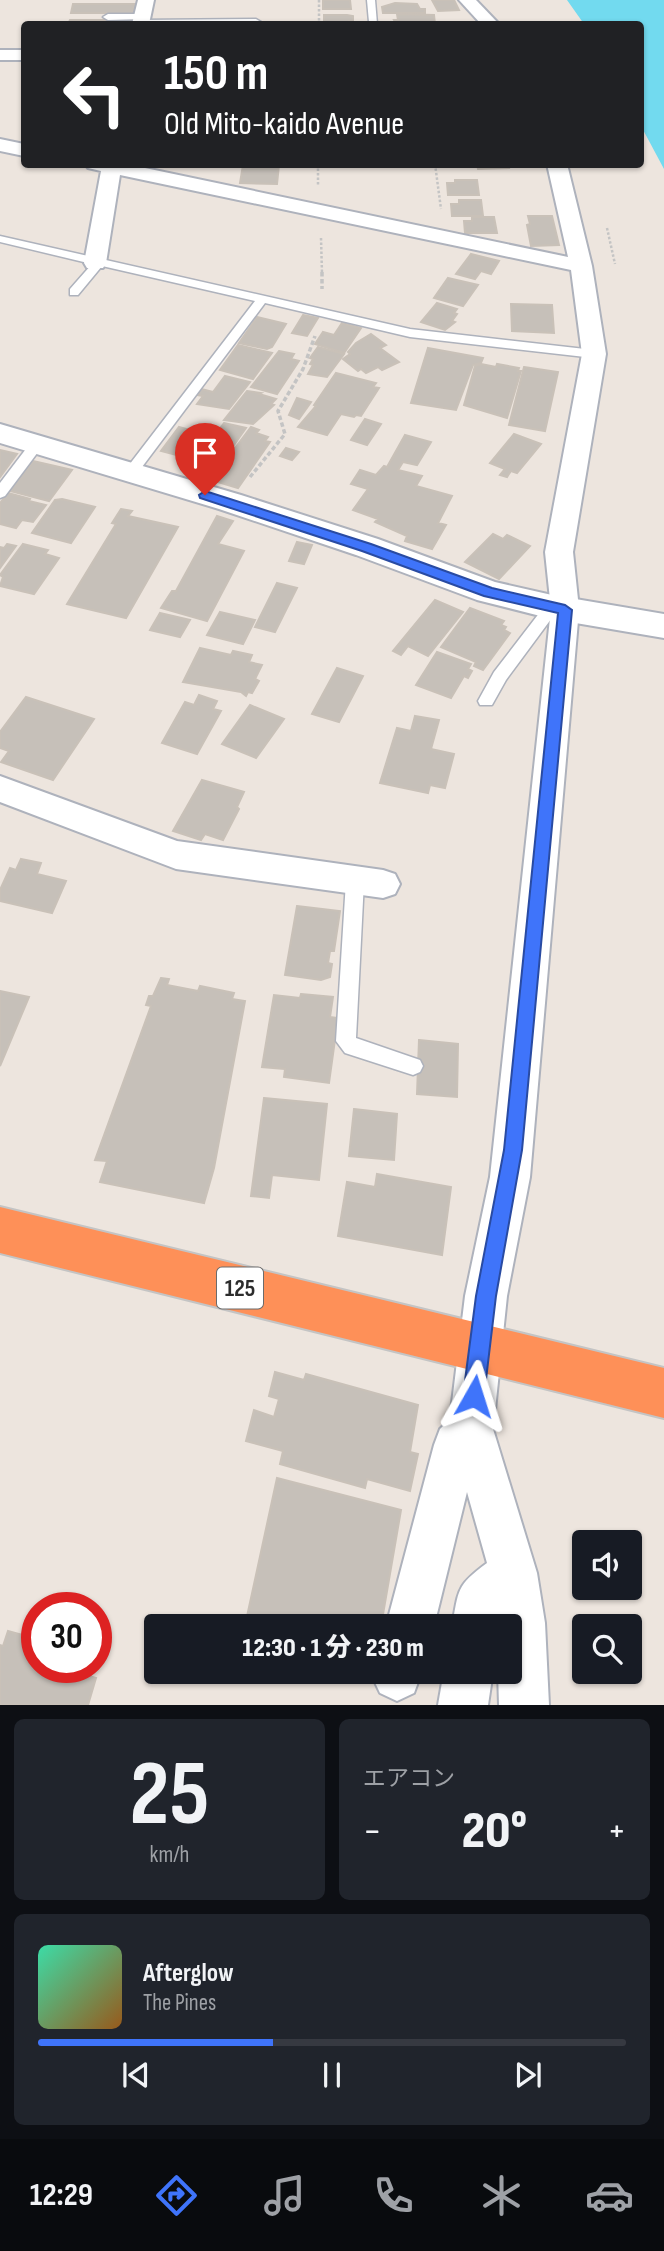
<!DOCTYPE html>
<html lang="ja">
<head>
<meta charset="utf-8">
<style>
  body { margin:0; font-family:"Sofia Sans Condensed","Noto Sans JP",sans-serif; background:#20242c; color:#f1f3f6; height:100vh; display:flex; flex-direction:column; font-size:26px; white-space:nowrap }
  * { box-sizing:border-box; margin:0 }
  p { font-size:23px; color:#9ea1a6 }
  .icon { flex:none; width:38px; height:38px; fill:none; stroke:currentColor; stroke-width:2; stroke-linecap:round; stroke-linejoin:round }
  .map { position:relative; height:1705px; overflow:hidden }
  .sheet { display:flex; flex-direction:column; gap:14px; padding:14px; background:#0d0f14; flex:1 }
  .sheet>* { flex:none }
  .top-card { position:absolute; left:21px; top:21px; width:623px; height:147px; border-radius:7px; box-shadow:0 2px 5px #0004; background:#202124; color:#fff; overflow:hidden }
  .buttons { position:absolute; left:572px; top:1530px; display:grid; gap:14px }
  .buttons a { display:grid; place-items:center; width:70px; height:70px; border-radius:7px; background:#171b24; box-shadow:0 2px 5px #0004; font-size:35px }
  .speed { position:absolute; left:21px; top:1592px; display:flex; gap:14px; font-size:35px; font-weight:700; text-align:center }
  .speed>* { display:grid; place-content:center; width:91px; height:91px; border-radius:50%; background:#171b24; box-shadow:0 2px 5px #0004; line-height:1 }
  .speed .limit { border:10px solid #d22; background:#fff; color:#111 }
  .pin { position:absolute; display:grid; place-items:center; width:60px; height:60px; color:#fff; margin:-72px -30px; border-radius:50% 50% 50% 0; rotate:-45deg; box-shadow:0 0 7px #0007 }
  .pin .icon { rotate:45deg }
  .me { position:absolute; width:77px; margin:-38px; rotate:6deg; stroke-linejoin:round; filter:drop-shadow(0 0 5px #0008) }
  .turn { display:flex; align-items:center; gap:24px; height:147px; padding:0 28px; font-size:32px }
  .turn .icon { width:91px; height:91px; stroke-width:2.5 }
  .turn b { display:block; font-size:49px; line-height:60px }
  .big { font-size:52px; font-weight:800; line-height:1.1 }
  .sheet .tile { flex:1; display:flex; flex-direction:column; justify-content:center; gap:10px; min-width:0; padding:0 24px; border-radius:10px; background:#20242c }
  .sheet .dial { align-items:center; gap:0 }
  .dial b { font-size:91px; line-height:1 }
  .song { display:flex; align-items:center; gap:21px }
  .cover { width:84px; height:84px; border-radius:10px; background:linear-gradient(135deg,hsl(160 70% 55%),hsl(30 70% 35%)) }
  .played { height:7px; border-radius:4px; background:linear-gradient(90deg,#3f74fa 40%,#363941 40%) }
  .keys { display:flex; justify-content:space-around; direction:ltr }
  .heat { display:flex; justify-content:space-between; align-items:center; font-size:38px; direction:ltr }
  .sheet .tiles { flex:1; display:grid; gap:14px; grid-template-columns:1fr 1fr }
  .tile:last-child { grid-column:span 2 }
  .trip { position:absolute; left:144px; top:1614px; width:378px; height:70px; border-radius:7px; background:#171b24; box-shadow:0 2px 5px #0004; font-weight:800; line-height:70px; text-align:center }
  .tabs { display:flex; height:112px; justify-content:space-around; align-items:center; background:#090b0e; color:#9ea1a6 }
  .tabs .icon { width:49px; height:49px }
  .tabs .current { color:#3f74fa }
  .tabs b { font-size:32px; color:#f1f3f6 }
  .map>svg:first-child { display:block }
  .water { fill:#72daef }
  .building { fill:#c6c0b9; stroke:#c9c1b8; stroke-width:2 }
  .lines { fill:none; stroke-linecap:round; stroke-linejoin:round }
  .lane-casing { stroke:#aeb2bc; stroke-width:3 }
  .street-casing { stroke:#aeb2bc; stroke-width:4 }
  .secondary-casing { stroke:#aeb2bc; stroke-width:4 }
  .highway-casing { stroke:#c4c4c4; stroke-width:4 }
  .path-far1 { stroke:#c4c4c4; stroke-width:2.5; stroke-dasharray:2.5 2; stroke-linecap:butt }
  .path { stroke:#c4c4c4; stroke-width:3.5; stroke-dasharray:4.5 2.5; stroke-linecap:butt }
  .lane { fill:#fff; fill-rule:evenodd }
  .street { fill:#fff; fill-rule:evenodd }
  .secondary { fill:#fff; fill-rule:evenodd }
  .highway { fill:#fe9058; fill-rule:evenodd }
  .route { fill:#3f74fa; stroke:#294ba2; stroke-width:2 }
  .labels { text-anchor:middle; dominant-baseline:central; stroke-width:6; stroke-linejoin:round; paint-order:stroke }
  .shield { fill:#fff; stroke:#6b6b6b; stroke-width:2 }
  .shield-label { font-size:24px; font-weight:bold; fill:#2c2c2c }
</style>
</head>
<body>
<div class="map">
<svg width="664" height="1705" viewBox="0 0 664 1705">
  <rect width="100%" height="100%" fill="#ede5de"/>
  <path class="water" d="M567 0H664V169L641 126 640 24H584Z"/>
  <g class="building">
    <path d="M323 0H350L351 9H323Z"/>
    <path d="M432 0H454L459 10 438 11Z"/>
    <path d="M395 3 417 4 420 9H425V13H383L382 7Z"/>
    <path d="M73 4H135L133 13H71Z"/>
    <path d="M397 14 434 15 435 24H396L394 20H398Z"/>
    <path d="M324 15H347L353 16V21H349V24L324 23Z"/>
    <path d="M70 20H132L131 24H68Z"/>
    <path d="M477 164H508L509 168 478 169Z"/>
    <path d="M243 165H279L277 184 240 183Z"/>
    <path d="M455 180H477L479 195H448L447 183H455Z"/>
    <path d="M459 200H481L483 216H452L451 204H459Z"/>
    <path d="M528 216H552L559 245 531 246 527 225 530 224Z"/>
    <path d="M472 217H494L497 233H465L464 221H472Z"/>
    <path d="M471 254 499 261 491 274 481 271 475 279 456 274Z"/>
    <path d="M448 278 478 285 463 306 434 298Z"/>
    <path d="M437 303 457 309 454 313 457 314 452 321 455 322 445 330 421 322Z"/>
    <path d="M511 304 552 305 554 333 512 331Z"/>
    <path d="M303 315 318 318 307 336 292 333Z"/>
    <path d="M257 317 286 324 272 347 267 349 239 343Z"/>
    <path d="M342 323 361 328 344 353 315 344 323 332 334 335Z"/>
    <path d="M371 334 386 345 380 348 399 362 382 370 378 367 366 373 361 369 358 371 343 359 350 354 348 352 356 343Z"/>
    <path d="M238 345 272 353 253 379 220 370Z"/>
    <path d="M318 347 344 354 327 377 308 374 313 365 310 364 313 359 310 358Z"/>
    <path d="M428 348 483 358 481 363 473 365 456 410 411 403Z"/>
    <path d="M279 351 294 354 291 359 299 361 277 394 251 387Z"/>
    <path d="M481 364 496 367 497 364 519 368 518 371H521L507 418 464 405 475 366Z"/>
    <path d="M524 367 558 372 545 431 509 425Z"/>
    <path d="M336 373 376 383 373 387 379 388 361 416 356 415 354 417 341 414 327 435 298 427 316 406 314 405Z"/>
    <path d="M225 376 250 382 229 409 197 404 203 396 197 395 201 389 213 392Z"/>
    <path d="M247 391 261 393 259 394 276 399 271 404 274 405 253 424 224 420Z"/>
    <path d="M297 398 311 402 299 419 289 415Z"/>
    <path d="M365 419 381 424 367 445 351 440Z"/>
    <path d="M224 423 246 428 210 479 187 472Z"/>
    <path d="M179 427 209 435 192 459 161 451Z"/>
    <path d="M251 427 259 430 256 433 268 437 265 441 270 442 238 488 211 480Z"/>
    <path d="M514 434 541 444 517 473 511 471 507 477 500 475 505 469 490 463Z"/>
    <path d="M405 435 431 442 417 465 403 462 398 470 422 476 416 486 452 496 438 523 446 525 432 549 405 541 407 536 375 522 378 519 353 510 368 489 351 484 360 470 376 475 384 466 387 467Z"/>
    <path d="M286 448 299 452 292 460 280 456Z"/>
    <path d="M0 450 17 454 0 477Z"/>
    <path d="M33 461 72 470 49 501 10 491Z"/>
    <path d="M8 493 30 499 29 501 46 505 33 522 22 520 16 528 0 524V503Z"/>
    <path d="M62 499 95 507 71 543 32 533 55 500Z"/>
    <path d="M121 509 132 511 128 516 178 527 126 618 67 604 116 524 112 523Z"/>
    <path d="M217 516 233 521 218 544 244 551 207 621 161 608 172 591H176Z"/>
    <path d="M493 534 503 539 507 535 530 546 499 579 465 562Z"/>
    <path d="M297 542 312 545 304 564 289 561Z"/>
    <path d="M7 544 16 546 0 568V547L4 548Z"/>
    <path d="M23 544 48 550 45 554 59 558 34 594 0 586 3 577 0 575Z"/>
    <path d="M277 583 297 588 275 632 255 627Z"/>
    <path d="M435 600 463 612 428 656 408 646 401 655 393 651Z"/>
    <path d="M470 608 504 621 501 625 506 627 504 630 510 633 483 670 474 666 476 662 441 647Z"/>
    <path d="M220 612 255 620 243 644 207 635Z"/>
    <path d="M160 613 190 620 180 637 150 630Z"/>
    <path d="M200 648 231 655 233 651 252 655 249 662 262 665 255 679 259 681 252 693 248 692 246 696 241 692 183 682Z"/>
    <path d="M437 652 471 664 468 669 472 671 468 678 464 676 451 698 416 685Z"/>
    <path d="M337 668 363 676 339 722 312 714Z"/>
    <path d="M199 695 217 701 213 709 221 711 197 754 162 743 185 702 194 705Z"/>
    <path d="M26 697 94 719 53 780 1 762 9 751 0 748V732Z"/>
    <path d="M250 705 284 719 256 758 222 744Z"/>
    <path d="M415 716 439 720 431 749 454 754 445 788 430 785 428 793 380 783 397 728 411 731Z"/>
    <path d="M202 780 244 792 237 807 239 809 223 840 205 834 201 840 173 831Z"/>
    <path d="M21 859 41 863 37 874 66 881 52 913 0 901V890L10 868 16 870Z"/>
    <path d="M297 906 340 911 334 951H330L328 963 332 964 330 977 321 980 285 975Z"/>
    <path d="M161 978 169 979 167 985 198 991 200 986 234 993 232 999 245 1001 214 1168 204 1203 100 1182 107 1161 95 1160 151 1006 146 1005 149 996H153Z"/>
    <path d="M0 991 29 997 0 1066Z"/>
    <path d="M301 994 333 997 330 1017 338 1018 329 1083 284 1077 285 1069 262 1067 274 995 300 998Z"/>
    <path d="M419 1040 458 1044 457 1097 417 1094Z"/>
    <path d="M264 1098 327 1104 319 1180 272 1175 269 1198 251 1196Z"/>
    <path d="M354 1109 397 1114 394 1160 349 1156Z"/>
    <path d="M377 1174 451 1187 442 1255 338 1236 347 1182 375 1187Z"/>
    <path d="M275 1372 304 1380 306 1374 418 1405 410 1452 418 1454 410 1491 367 1479 365 1488 280 1464 283 1451 246 1441 254 1410 274 1417 279 1399 269 1396Z"/>
    <path d="M277 1478 401 1510 381 1626H263L246 1621Z"/>
    <path d="M8 1631 37 1639V1668H76L74 1672 96 1678 88 1705H0V1645L3 1646Z"/>
  </g>
  <g class="lines">
    <g class="lane-casing">
      <g id="lane">
        <path d="M367 0H375L377 24 369 22Z"/>
        <path d="M142 14 147 17 145 19 108 20 103 17 108 14Z"/>
        <path d="M256 19 261 22 259 24 136 23 141 20Z"/>
        <path d="M0 236 410 329 594 350 600 354 594 358 410 337 265 303 136 475H126V469L255 301 102 266 78 295H70V289L92 264 0 242Z"/>
        <path d="M37 440 44 444 5 496 0 498V483L32 441Z"/>
        <path d="M552 602 557 603 560 607 557 611 506 680 492 705H480L478 701 494 672 547 603Z"/>
        <path d="M355 874 361 876 364 881 356 1038 420 1060 423 1066 420 1072 413 1075 345 1053 336 1041 346 881 349 876Z"/>
      </g>
    </g>
    <g class="street-casing">
      <g id="street">
        <path d="M138 0H154L149 24H132Z"/>
        <path d="M459 0H476L499 24H481Z"/>
        <rect x="0" y="50" width="24" height="10"/>
        <path d="M0 139 24 144V156L0 151Z"/>
        <path d="M85 164H126L568 257 547 164H567L592 266 606 354 573 552 579 609 530 1177 507 1296 493 1429 537 1573 545 1623 549 1705H499L498 1671H509V1626H452C459 1589 456 1586 487 1563L467 1492 434 1626H386L434 1445 440 1429 450 1419 465 1296 490 1177 551 609 545 552 582 354 571 270 120 175 106 263 103 268H87L84 263 101 171 88 168Z"/>
        <path d="M0 776 177 841 383 870 395 874 400 884 395 894 383 898 176 869 0 802Z"/>
        <path d="M373 1671H422L414 1693 397 1701 380 1693 372 1676Z"/>
        <path d="M444 1671H493L488 1705H438Z"/>
      </g>
    </g>
    <g class="secondary-casing">
      <path id="secondary" d="M0 424 241 495 378 539 495 582 552 595 664 614V638L552 619 477 600 356 555 219 509 0 443Z"/>
    </g>
    <g class="highway-casing">
      <path id="highway" d="M0 1207 664 1368V1418L0 1253Z"/>
    </g>
    <g class="path-far1">
      <path d="M319 0V24"/>
      <path d="M318 164V185"/>
      <path d="M435 164 441 209"/>
      <path d="M607 228 615 264"/>
      <path d="M321 238 322 273"/>
    </g>
    <g class="path">
      <path d="M322 272V289"/>
      <path d="M250 477 285 434 278 411 303 369 315 336"/>
    </g>
    <use href="#lane" class="lane"/>
    <use href="#street" class="street"/>
    <use href="#secondary" class="secondary"/>
    <use href="#highway" class="highway"/>
  </g>
  <path class="route" d="M205 491 371 544 492 588 565 605 572 610 522 1150 496 1296 484 1396 481 1404 474 1407 466 1404 463 1396 476 1296 504 1150 558 613 484 596 362 551 200 498 199 495Z"/>
  <g class="labels">
    <rect class="shield" x="217" y="1267.5" width="46" height="41" rx="5"/>
    <g class="shield-label">
      <text x="240" y="1288">125</text>
    </g>
  </g>
</svg>
<div class="buttons">
<a><svg class="icon" aria-label="sound" viewBox="0 0 24 24"><path d="M4 9h4l5-4v14l-5-4H4zM17 9q2 3 0 6"/></svg></a>
<a><svg class="icon" aria-label="search" viewBox="0 0 24 24"><circle cx="10" cy="10" r="6"/><path d="M15 15l6 6"/></svg></a>
</div>
<div class="speed"><div class="limit">30</div></div>
<div class="pin" style="left:205px;top:495px;background:#d93025"><svg class="icon" aria-label="arrive" viewBox="0 0 24 24"><path d="M6 21V4h12l-3 4 3 4H6"/></svg></div>
<svg class="me" style="left:474px;top:1396px" viewBox="-20 -20 40 40"><path d="M0-17L14 15 0 8-14 15z" fill="#3f74fa" stroke="#fff" stroke-width="4"/></svg>
<div class="trip">12:30 · 1 分 · 230 m</div>
<div class="top-card">
<div class="turn"><svg class="icon" aria-label="left" viewBox="0 0 24 24"><path d="M17 20v-9H6M10 6l-5 5 5 5"/></svg><div><b>150 m</b>Old Mito-kaido Avenue</div></div>
</div>
</div>
<section class="sheet">
<div class="tiles">
<div class="tile dial"><b>25</b><p>km/h</p></div>
<div class="tile"><p>エアコン</p>
<div class="heat"><a>−</a><b class="big">20°</b><a>+</a></div>
</div>
<div class="tile">
<div class="song"><i class="cover"></i><div><b>Afterglow</b><p>The Pines</p></div></div>
<div class="played"></div>
<div class="keys"><svg class="icon" aria-label="previous" viewBox="0 0 24 24"><path d="M18 5L8 12l10 7zM5 5v14"/></svg><svg class="icon" aria-label="pause" viewBox="0 0 24 24"><path d="M8 5v14M16 5v14"/></svg><svg class="icon" aria-label="next" viewBox="0 0 24 24"><path d="M6 5l10 7-10 7zM19 5v14"/></svg></div>
</div>
</div>
</section>
<nav class="tabs">
<b>12:29</b>
<svg class="icon current" aria-label="directions" viewBox="0 0 24 24"><path d="M12 3l9 9-9 9-9-9zM9 14v-3h6M13 9l2 2-2 2"/></svg>
<svg class="icon" aria-label="music" viewBox="0 0 24 24"><path d="M9 18V5l10-2v13"/><circle cx="6" cy="18" r="3"/><circle cx="16" cy="16" r="3"/></svg>
<svg class="icon" aria-label="phone" viewBox="0 0 24 24"><path d="M5 4h4l2 5-3 2q2 4 5 5l2-3 5 2v4C11 20 4 13 5 4z"/></svg>
<svg class="icon" aria-label="climate" viewBox="0 0 24 24"><path d="M12 3v18M4 7l16 10M4 17L20 7"/></svg>
<svg class="icon" aria-label="car" viewBox="0 0 24 24"><path d="M5 17H2v-5l4-1 3-4h7l3 4 3 1v5h-3M9 17h6M6 11h13"/><circle cx="7" cy="17" r="2"/><circle cx="17" cy="17" r="2"/></svg>
</nav>
</body>
</html>
